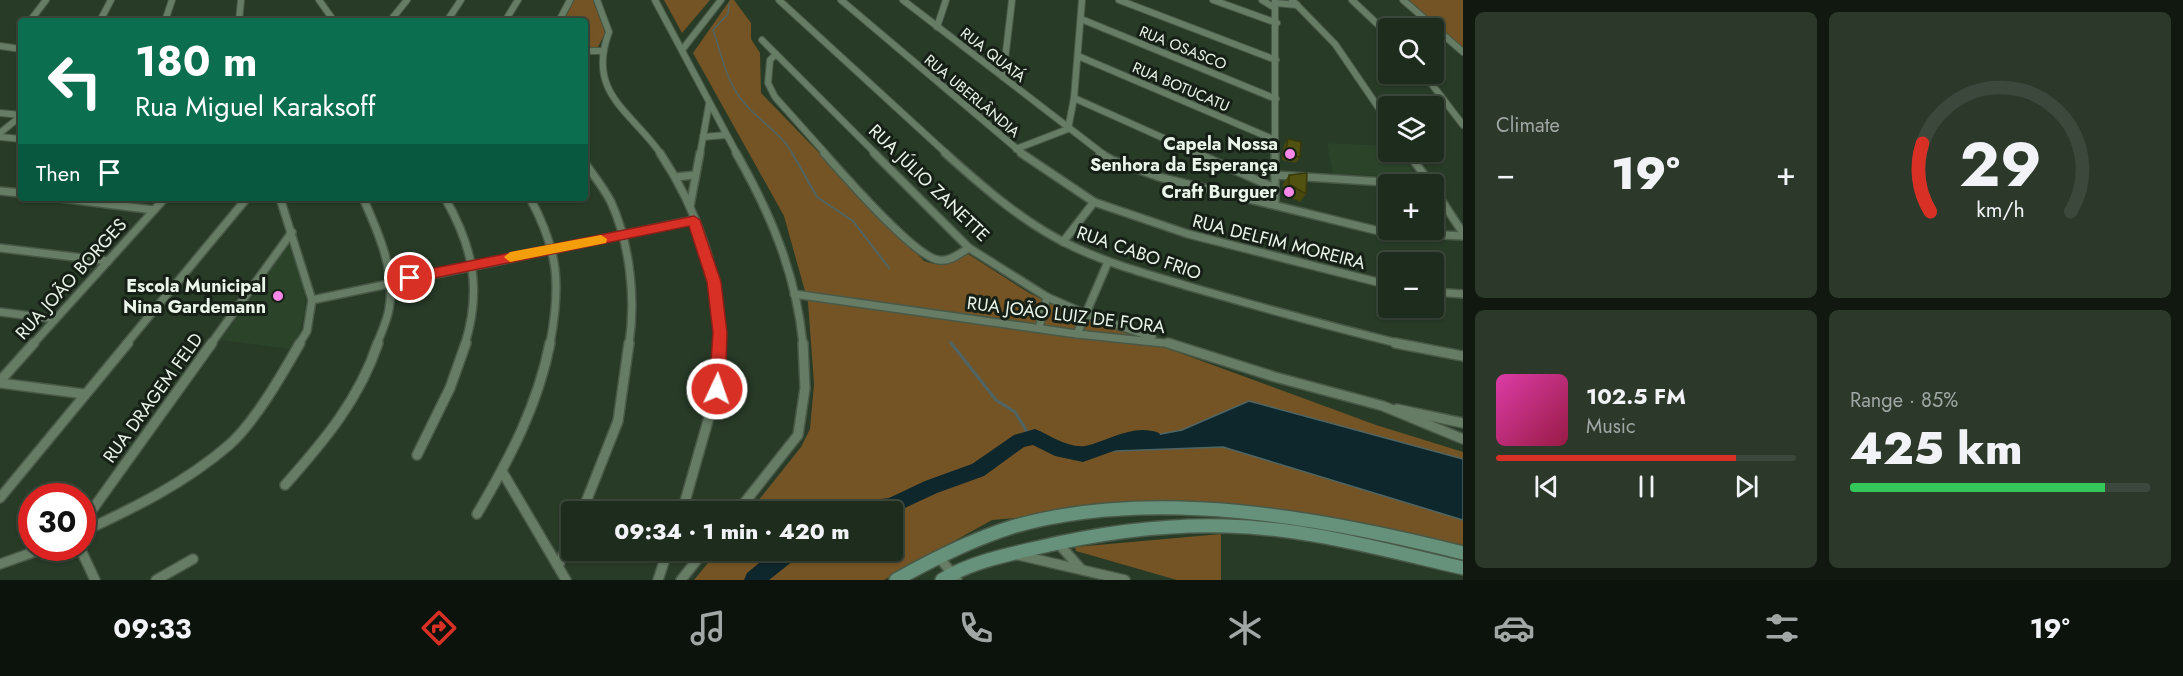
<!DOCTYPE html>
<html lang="en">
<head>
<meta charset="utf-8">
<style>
  body { margin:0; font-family:Jost,sans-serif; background:#2b382a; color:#f1f3f6; height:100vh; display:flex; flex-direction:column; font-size:22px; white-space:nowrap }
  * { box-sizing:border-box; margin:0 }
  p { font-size:20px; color:#a1a7a4 }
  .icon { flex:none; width:33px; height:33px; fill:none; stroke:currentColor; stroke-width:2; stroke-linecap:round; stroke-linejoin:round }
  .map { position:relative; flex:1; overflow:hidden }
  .sheet { display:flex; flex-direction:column; gap:12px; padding:12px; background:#101810; width:720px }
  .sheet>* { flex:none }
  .guide { position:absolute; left:18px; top:18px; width:570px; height:183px; border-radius:6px; box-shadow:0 2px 4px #0004,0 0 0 2px #3c483b; background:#0b6e4f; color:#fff; overflow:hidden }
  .tools { position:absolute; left:1378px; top:18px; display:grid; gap:12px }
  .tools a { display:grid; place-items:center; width:66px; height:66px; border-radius:6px; background:#1e2c1d; box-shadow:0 2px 4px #0004,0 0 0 2px #3c483b; font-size:30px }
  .speed { position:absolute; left:18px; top:483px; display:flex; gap:12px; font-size:30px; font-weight:700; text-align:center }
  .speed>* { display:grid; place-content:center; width:78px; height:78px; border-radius:50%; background:#1e2c1d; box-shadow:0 2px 4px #0004,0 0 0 2px #3c483b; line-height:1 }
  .speed .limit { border:9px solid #d22; background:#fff; color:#111 }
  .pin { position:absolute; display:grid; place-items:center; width:51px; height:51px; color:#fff; margin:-26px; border:3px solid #fff; border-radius:50%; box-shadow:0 2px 6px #0007 }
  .me { position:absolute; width:66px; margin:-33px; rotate:3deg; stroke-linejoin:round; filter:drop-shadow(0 0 4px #0008) }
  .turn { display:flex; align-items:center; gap:21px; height:126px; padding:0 18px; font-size:27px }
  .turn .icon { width:78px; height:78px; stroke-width:2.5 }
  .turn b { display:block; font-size:42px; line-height:51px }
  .then { display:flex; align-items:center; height:57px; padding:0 18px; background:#0003; gap:12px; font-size:22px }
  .big { font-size:45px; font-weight:800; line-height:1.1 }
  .sheet .widget { flex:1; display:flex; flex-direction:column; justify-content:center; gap:9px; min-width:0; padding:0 21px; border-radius:9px; background:#2b382a }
  .sheet .dial { align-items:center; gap:0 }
  .dial svg { height:156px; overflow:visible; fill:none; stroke:#3c483b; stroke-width:7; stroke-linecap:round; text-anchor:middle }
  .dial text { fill:#f1f3f6; stroke:none }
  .song { display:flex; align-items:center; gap:18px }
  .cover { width:72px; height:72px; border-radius:9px; background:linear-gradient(135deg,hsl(320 70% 55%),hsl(340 70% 35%)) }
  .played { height:6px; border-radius:3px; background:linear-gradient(90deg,#d93025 80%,#3c483b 80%) }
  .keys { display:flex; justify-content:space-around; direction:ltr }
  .heat { display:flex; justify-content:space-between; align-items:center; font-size:33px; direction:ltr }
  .charge { height:9px; border-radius:4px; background:linear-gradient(90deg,#34c759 85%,#3c483b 0) }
  .sheet .tiles { flex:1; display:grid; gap:12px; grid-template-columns:repeat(2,1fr) }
  .trip { position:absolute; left:561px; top:501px; width:342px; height:60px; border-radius:6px; background:#1e2c1d; box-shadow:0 2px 4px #0004,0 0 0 2px #3c483b; font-weight:800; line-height:60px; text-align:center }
  .dock { display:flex; height:96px; justify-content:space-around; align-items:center; background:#0c120c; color:#a1a7a4 }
  .dock .icon { width:42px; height:42px }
  .dock .current { color:#d93025 }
  .dock b { font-size:27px; color:#f1f3f6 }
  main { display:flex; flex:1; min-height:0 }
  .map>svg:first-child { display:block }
  .built { fill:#2a4329 }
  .green { fill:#745424 }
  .water { fill:#0d272c; stroke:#4f6565; stroke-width:1.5 }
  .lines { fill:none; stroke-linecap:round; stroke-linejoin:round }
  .stream-far2 { stroke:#4f6565; stroke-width:1.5 }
  .stream-far1 { stroke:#4f6565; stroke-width:2 }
  .stream { stroke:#4f6565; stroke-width:3 }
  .river { fill:#0d272c; fill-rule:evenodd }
  .minor-far2-casing { stroke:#495948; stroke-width:8 }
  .minor-far1-casing { stroke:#495948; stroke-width:10 }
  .minor-casing { stroke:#495948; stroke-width:12 }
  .secondary-casing { stroke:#495948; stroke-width:16 }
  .minor-far2 { stroke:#667c65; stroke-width:6 }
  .minor-far1 { stroke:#667c65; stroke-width:7 }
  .minor { stroke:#667c65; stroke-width:9 }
  .secondary { stroke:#66917b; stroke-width:13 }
  .wall { fill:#47470e }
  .building { fill:#525210; stroke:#39390b; stroke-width:1.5 }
  .route { fill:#d93025; stroke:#8d1f18; stroke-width:1.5 }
  .slow { fill:#f59e0b }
  .poi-dot { fill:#f988e9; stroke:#172017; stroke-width:2 }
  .labels { text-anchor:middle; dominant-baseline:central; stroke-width:6; stroke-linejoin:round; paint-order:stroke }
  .far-street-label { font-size:15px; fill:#eaf6e9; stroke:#172017 }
  .poi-label { font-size:18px; font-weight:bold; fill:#eaf6e9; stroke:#172017; text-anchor:end }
  .street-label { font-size:18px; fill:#eaf6e9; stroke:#172017 }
</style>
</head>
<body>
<main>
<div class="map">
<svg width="1463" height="580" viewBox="0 0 1463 580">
  <rect width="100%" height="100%" fill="#283b27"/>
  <g class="built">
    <path d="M1327 143 1389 146V152H1398L1417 177 1333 174Z"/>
    <path d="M287 247H290L303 283 306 308 299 334 290 349 221 340Z"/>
  </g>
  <g class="green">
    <path d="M574 0H593L605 33 597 49H585V21H564Z"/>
    <path d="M664 0H710L682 33Z"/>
    <path d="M730 0H734L751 23V39L760 53 761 93 924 261C943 268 949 264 965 252L1029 293 1071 313 1376 425 1463 452V551L1337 522 1131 508 992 520 884 580H694L718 551 892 550V512L750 511 801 447 810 429 814 384 808 302 784 216 693 53Z"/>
    <path d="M1409 0H1463V48Z"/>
    <path d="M1221 534V580H1177L1076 551 1075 547Z"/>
  </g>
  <path class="water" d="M1249 401 1463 459V520L1223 447 1061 453 1182 430Z"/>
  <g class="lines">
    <path class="stream-far2" d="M729 4 728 14 713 30C722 55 725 78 741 99 756 120 780 131 793 154"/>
    <g class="stream-far1">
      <path d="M792 153 817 197 853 221 889 268"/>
      <path d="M950 342 952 344"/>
    </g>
    <path class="stream" d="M951 343 996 400 1015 412 1031 438"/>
    <g class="river">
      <path d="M1035 429C1050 435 1067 448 1085 446 1109 441 1133 423 1159 433L1162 438 1159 443 1122 448 1083 462 1055 456 1033 445 1024 447 984 476 937 493 892 514V512H838L840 506 847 503 889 498 925 481 972 464 1014 435Z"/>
      <path d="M775 550H800L798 557 769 580H744L747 573Z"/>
    </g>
    <g class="minor-far2-casing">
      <g id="minor-far2">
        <path d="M319 0 334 21"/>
        <path d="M597 0 609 32C586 93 631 111 661 154"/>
        <path d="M655 0 737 154"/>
        <path d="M779 0 947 154"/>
        <path d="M841 0 1023 154"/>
        <path d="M903 0 1103 154"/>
        <path d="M1119 0 1276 60"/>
        <path d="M1213 0 1277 23"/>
        <path d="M1262 0 1275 8"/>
        <path d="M1275 0V154"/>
        <path d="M1292 0 1335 44 1389 123"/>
        <path d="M1352 0 1389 35"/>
        <path d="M1403 0 1463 52"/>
        <path d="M1275 3 1297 5"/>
        <path d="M1081 19 1276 99"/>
        <path d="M30 21 46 0"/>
        <path d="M100 21 111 0"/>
        <path d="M165 21 172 0"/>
        <path d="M239 21 241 0"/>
        <path d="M390 21 407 0"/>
        <path d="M447 21 461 0"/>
        <path d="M505 21 518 0"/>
        <path d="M559 21 570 0"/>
        <path d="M937 27 946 0"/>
        <path d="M762 40 876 154"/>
        <path d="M0 46 21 49"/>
        <path d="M682 50 721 0"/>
        <path d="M585 51H602"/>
        <path d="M776 54 770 60 768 83 775 97 826 154"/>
        <path d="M1078 56 1275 140"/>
        <path d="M1424 74 1463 125"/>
        <path d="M1003 77 1012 0"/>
        <path d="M1074 98 1199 154"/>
        <path d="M0 113 21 115"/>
        <path d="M1068 129 1074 98 1082 0"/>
        <path d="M0 133 21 116"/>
        <path d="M0 137 21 139"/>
        <path d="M703 137 726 135"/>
        <path d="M1016 149 1068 129"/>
        <path d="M1408 152 1410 154"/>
        <path d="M700 154 709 104"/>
      </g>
    </g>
    <g class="minor-far1-casing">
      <g id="minor-far1">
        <path d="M660 153C696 207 723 279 719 344"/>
        <path d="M736 153C771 214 796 274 803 344"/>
        <path d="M824 153C843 174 915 258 939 260 950 262 960 253 969 248"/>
        <path d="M874 153 969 248 1047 297 1088 315 1152 337"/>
        <path d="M945 153C983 187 1027 226 1074 247 1112 265 1154 276 1194 288 1263 308 1332 327 1401 344"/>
        <path d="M1021 153 1094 202 1188 234 1389 285"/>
        <path d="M1100 153 1112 160 1159 177 1383 232 1463 236"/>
        <path d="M1196 153 1275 188"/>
        <path d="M1275 153V205"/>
        <path d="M1408 153 1431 184"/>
        <path d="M585 163C594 176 604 188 611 202 630 244 636 299 629 344"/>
        <path d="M1275 175 1415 184"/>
        <path d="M676 177 695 175"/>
        <path d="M1434 189 1463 233"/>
        <path d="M0 191 21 193"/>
        <path d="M60 198 154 210"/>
        <path d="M280 198 312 300 307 331 299 344"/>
        <path d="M363 198C378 232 396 271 389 309 387 321 381 333 377 344"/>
        <path d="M445 198C473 247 482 289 465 344"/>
        <path d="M530 198C559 252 561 285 550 344"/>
        <path d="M690 206 700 153"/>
        <path d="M1063 242 1094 202"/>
        <path d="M0 248 108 261"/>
        <path d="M1434 292 1463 294"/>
        <path d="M794 294 1077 334 1173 344"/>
        <path d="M312 300 694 220"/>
        <path d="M0 312 55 319"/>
        <path d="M1039 328 1047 297"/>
        <path d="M1077 334 1108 262"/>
        <path d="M33 344 165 198"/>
        <path d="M126 344 247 198"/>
        <path d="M211 344 292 232"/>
      </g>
    </g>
    <g class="minor-casing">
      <g id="minor">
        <path d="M1168 343 1275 377 1383 406 1463 439"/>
        <path d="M1395 343 1463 356"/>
        <path d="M0 381 34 343"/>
        <path d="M0 383 84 394"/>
        <path d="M1397 409 1463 423"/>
        <path d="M417 455 450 388 466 343"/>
        <path d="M503 473 566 580"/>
        <path d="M285 485C324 441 359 400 378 343"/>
        <path d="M0 498 128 343"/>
        <path d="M582 512 618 421 629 343"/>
        <path d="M682 512 717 389 719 343"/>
        <path d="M737 512 798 435 805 388 803 343"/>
        <path d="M477 514C509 460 538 405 550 343"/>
        <path d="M82 524 212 343"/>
        <path d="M82 532C134 508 185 483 229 445 255 422 283 373 300 343"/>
        <path d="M1057 542 1081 569"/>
        <path d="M80 548 95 580"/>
        <path d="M1018 555 1125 580"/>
        <path d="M939 557 957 580"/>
        <path d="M0 564 45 548"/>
        <path d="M558 566 572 536"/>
        <path d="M156 580 193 559"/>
        <path d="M658 580 668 550"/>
        <path d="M681 580 705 550"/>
      </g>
    </g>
    <g class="secondary-casing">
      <g id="secondary">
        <path d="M896 580C933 559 971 540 1012 527 1153 486 1324 518 1463 553"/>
        <path d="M942 580C968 563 1006 555 1036 548 1099 533 1162 524 1226 526 1306 528 1385 550 1463 568"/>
      </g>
    </g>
    <use href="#minor-far2" class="minor-far2"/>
    <use href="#minor-far1" class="minor-far1"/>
    <use href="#minor" class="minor"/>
    <use href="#secondary" class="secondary"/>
  </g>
  <g class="wall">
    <path d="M1288 139 1300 157 1296 163 1282 160 1284 145Z"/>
    <path d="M1289 175 1306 194 1300 202 1283 193V184Z"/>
  </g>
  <g class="building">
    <path d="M1288 139 1301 142 1300 157 1285 154Z"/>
    <path d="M1307 173 1306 194 1289 184V175Z"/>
  </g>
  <path class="route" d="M694 216 700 220 721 282 727 333 725 389 717 396 709 389 713 333 707 282 689 226 410 283 404 278 410 273Z"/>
  <path class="slow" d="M601 235 607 239 606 243 510 262 504 257 510 252Z"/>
  <g class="poi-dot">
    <circle cx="1290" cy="154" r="6"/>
    <circle cx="1289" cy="192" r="6"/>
    <circle cx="278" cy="296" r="6"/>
  </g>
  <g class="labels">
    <g class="far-street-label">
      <text transform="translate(1183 48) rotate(22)">RUA OSASCO</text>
      <text transform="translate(993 55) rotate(38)">RUA QUATÁ</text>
      <text transform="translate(1181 87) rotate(23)">RUA BOTUCATU</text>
      <text transform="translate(972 96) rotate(40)">RUA UBERLÂNDIA</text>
    </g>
    <g class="poi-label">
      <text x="1278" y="144">Capela Nossa<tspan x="1278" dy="21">Senhora da Esperança</tspan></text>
      <text x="1277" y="192">Craft Burguer</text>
      <text x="266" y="286">Escola Municipal<tspan x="266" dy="21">Nina Gardemann</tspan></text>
    </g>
    <g class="street-label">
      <text transform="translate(929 183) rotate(44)">RUA JÚLIO ZANETTE</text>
      <text transform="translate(1279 242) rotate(14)">RUA DELFIM MOREIRA</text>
      <text transform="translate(1139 253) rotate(19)">RUA CABO FRIO</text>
      <text transform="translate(71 279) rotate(-48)">RUA JOÃO BORGES</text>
      <text transform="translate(1066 315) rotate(7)">RUA JOÃO LUIZ DE FORA</text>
      <text transform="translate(153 398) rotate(-54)">RUA DRAGEM FELD</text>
    </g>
  </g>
</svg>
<div class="tools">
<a><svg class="icon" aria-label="search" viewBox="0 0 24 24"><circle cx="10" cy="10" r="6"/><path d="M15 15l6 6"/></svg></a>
<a><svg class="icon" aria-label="layers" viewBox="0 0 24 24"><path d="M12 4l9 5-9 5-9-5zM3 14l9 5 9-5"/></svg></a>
<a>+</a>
<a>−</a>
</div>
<div class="speed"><div class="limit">30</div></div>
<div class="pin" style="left:410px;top:278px;background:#d93025"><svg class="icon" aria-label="arrive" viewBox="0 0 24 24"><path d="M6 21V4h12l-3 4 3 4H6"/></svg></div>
<svg class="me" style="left:717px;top:389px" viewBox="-20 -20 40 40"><circle r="17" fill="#d93025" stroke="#fff" stroke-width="3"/><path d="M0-11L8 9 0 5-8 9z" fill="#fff"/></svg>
<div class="trip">09:34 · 1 min · 420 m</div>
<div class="guide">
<div class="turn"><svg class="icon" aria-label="left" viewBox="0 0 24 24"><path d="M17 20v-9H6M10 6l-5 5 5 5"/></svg><div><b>180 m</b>Rua Miguel Karaksoff</div></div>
<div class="then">Then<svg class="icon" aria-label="arrive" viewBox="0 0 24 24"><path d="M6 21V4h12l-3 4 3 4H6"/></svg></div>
</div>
</div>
<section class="sheet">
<div class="tiles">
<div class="widget"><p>Climate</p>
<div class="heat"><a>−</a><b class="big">19°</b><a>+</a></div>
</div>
<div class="widget dial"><svg viewBox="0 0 100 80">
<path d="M14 69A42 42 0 1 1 86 69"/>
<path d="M14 69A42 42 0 0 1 10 34" stroke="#d93025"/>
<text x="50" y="56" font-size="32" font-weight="700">29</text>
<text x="50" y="72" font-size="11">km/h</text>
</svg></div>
<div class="widget">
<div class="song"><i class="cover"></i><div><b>102.5 FM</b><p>Music</p></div></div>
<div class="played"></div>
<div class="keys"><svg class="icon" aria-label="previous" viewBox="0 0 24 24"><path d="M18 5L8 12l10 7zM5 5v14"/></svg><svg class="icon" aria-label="pause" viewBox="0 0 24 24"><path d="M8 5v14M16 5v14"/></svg><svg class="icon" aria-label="next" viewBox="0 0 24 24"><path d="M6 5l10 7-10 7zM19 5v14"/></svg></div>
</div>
<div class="widget"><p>Range · 85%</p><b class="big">425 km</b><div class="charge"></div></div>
</div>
</section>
</main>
<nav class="dock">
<b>09:33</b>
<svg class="icon current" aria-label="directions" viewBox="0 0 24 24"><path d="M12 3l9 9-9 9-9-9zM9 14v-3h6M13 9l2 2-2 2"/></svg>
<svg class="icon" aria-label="music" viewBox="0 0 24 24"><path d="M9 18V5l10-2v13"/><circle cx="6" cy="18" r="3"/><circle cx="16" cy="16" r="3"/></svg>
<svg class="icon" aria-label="phone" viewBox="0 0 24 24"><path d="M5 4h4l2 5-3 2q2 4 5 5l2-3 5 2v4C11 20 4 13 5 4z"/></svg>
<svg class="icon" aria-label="climate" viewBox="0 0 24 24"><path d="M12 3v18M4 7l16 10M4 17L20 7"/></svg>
<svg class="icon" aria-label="car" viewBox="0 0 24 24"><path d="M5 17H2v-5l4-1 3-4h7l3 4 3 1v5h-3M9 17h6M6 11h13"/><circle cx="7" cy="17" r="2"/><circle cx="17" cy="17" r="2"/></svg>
<svg class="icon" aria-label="filters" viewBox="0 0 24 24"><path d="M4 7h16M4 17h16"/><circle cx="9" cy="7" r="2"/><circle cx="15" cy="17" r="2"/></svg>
<b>19°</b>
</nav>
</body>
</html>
